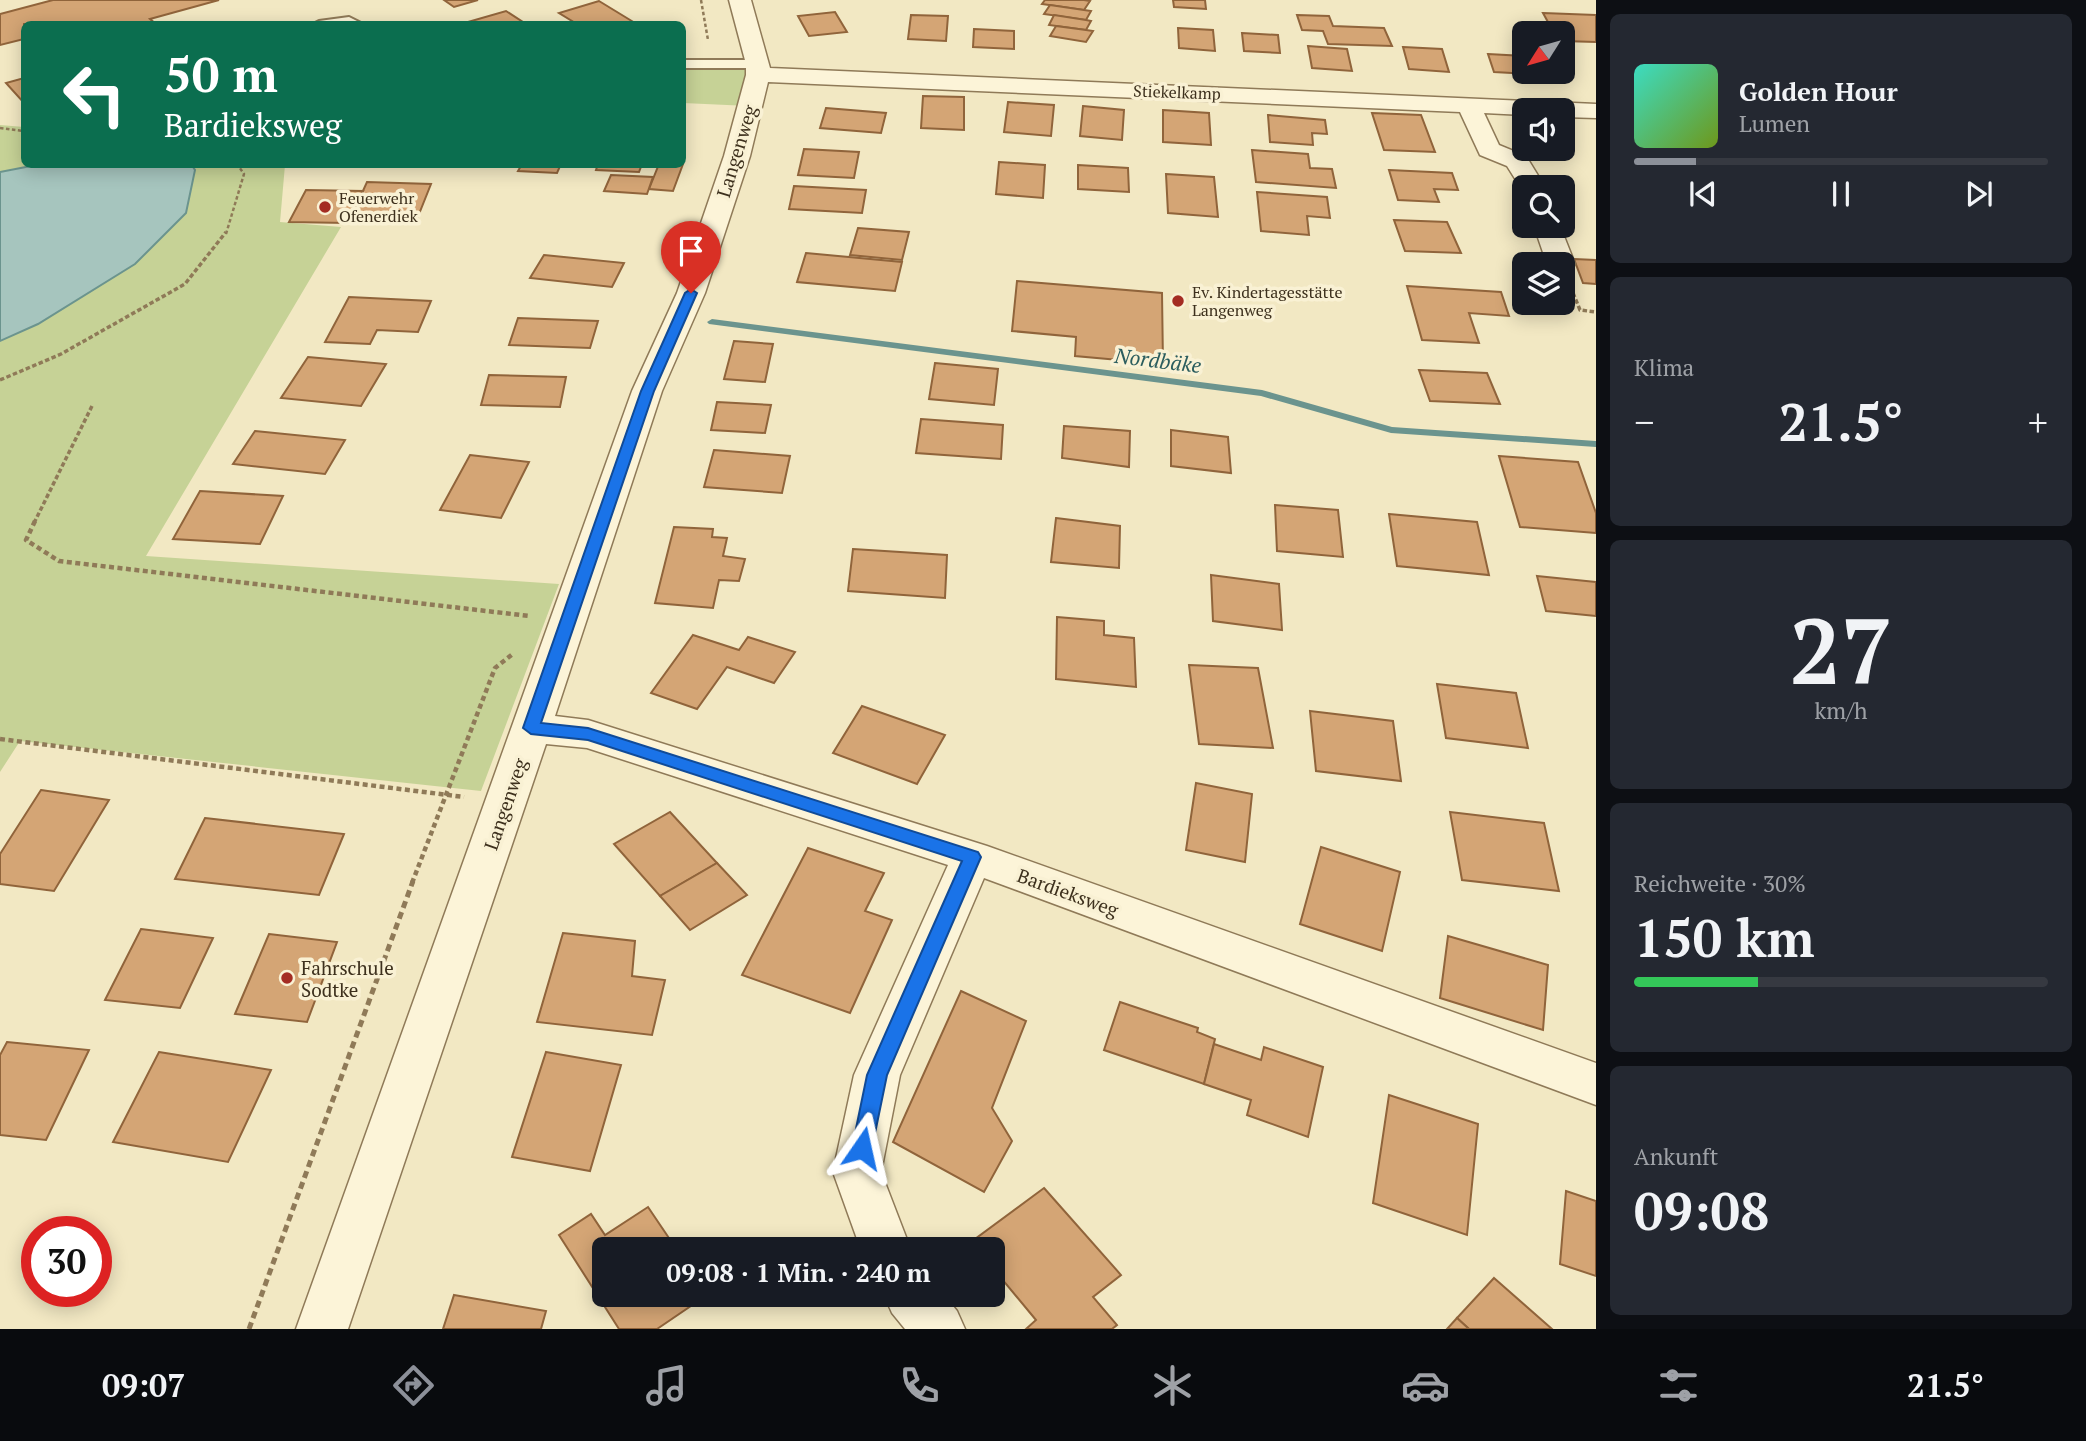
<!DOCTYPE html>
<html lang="de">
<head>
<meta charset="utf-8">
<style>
  body { margin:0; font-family:"PT Serif",serif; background:#242831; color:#f1f3f6; height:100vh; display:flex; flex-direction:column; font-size:26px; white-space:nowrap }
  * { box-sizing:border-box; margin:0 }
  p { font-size:23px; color:#9ea1a6 }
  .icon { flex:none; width:38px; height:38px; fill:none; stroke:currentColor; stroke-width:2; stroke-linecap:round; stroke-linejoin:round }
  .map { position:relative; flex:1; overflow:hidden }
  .panel { display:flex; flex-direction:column; gap:14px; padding:14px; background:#0d0f14; width:490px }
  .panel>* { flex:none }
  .guide { position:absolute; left:21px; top:21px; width:665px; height:147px; border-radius:10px; box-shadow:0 4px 18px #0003; background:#0b6e4f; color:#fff; overflow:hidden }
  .needle { width:46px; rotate:233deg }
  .tools { position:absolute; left:1512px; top:21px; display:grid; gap:14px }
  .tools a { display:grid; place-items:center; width:63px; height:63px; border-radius:10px; background:#171b24; box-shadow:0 4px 18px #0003; font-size:35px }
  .speed { position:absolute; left:21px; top:1216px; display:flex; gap:14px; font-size:35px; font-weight:700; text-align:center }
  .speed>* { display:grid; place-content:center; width:91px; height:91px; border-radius:50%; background:#171b24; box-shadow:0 4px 18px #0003; line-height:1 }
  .speed .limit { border:10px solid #d22; background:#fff; color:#111 }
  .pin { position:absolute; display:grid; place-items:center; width:60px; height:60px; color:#fff; margin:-72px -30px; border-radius:50% 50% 50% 0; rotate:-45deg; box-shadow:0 0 7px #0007 }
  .pin .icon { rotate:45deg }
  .me { position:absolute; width:77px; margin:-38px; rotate:11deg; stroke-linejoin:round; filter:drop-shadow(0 0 5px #0008) }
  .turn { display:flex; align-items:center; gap:24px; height:147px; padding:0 28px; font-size:32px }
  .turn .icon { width:91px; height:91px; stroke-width:2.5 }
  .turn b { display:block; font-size:49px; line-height:60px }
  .big { font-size:52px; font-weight:600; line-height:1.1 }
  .panel .widget { flex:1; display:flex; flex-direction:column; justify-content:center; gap:10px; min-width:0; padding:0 24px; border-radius:10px; background:#242831 }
  .panel .dial { align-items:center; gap:0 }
  .dial b { font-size:91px; line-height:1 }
  .song { display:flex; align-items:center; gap:21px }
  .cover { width:84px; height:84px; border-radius:10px; background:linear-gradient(135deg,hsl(170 70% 55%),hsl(80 70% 35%)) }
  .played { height:7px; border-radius:4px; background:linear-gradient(90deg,#8c9099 15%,#363941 15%) }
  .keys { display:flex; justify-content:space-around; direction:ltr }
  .heat { display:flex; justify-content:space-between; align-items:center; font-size:38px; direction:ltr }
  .charge { height:10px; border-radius:5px; background:linear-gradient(90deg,#34c759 30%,#363941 0) }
  .trip { position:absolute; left:592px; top:1237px; width:413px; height:70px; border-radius:10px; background:#171b24; box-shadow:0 4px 18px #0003; font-weight:600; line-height:70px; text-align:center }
  .dock { display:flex; height:112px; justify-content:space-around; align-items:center; background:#090b0e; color:#9ea1a6 }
  .dock .icon { width:49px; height:49px }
  .dock .selected { color:#8c9099 }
  .dock b { font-size:32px; color:#f1f3f6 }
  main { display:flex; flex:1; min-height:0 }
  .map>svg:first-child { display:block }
  .green { fill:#c6d296 }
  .water { fill:#a6c5be; stroke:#6b948e; stroke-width:2 }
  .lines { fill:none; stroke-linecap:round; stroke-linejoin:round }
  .stream { fill:#6b948e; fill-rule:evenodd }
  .building { fill:#d4a575; stroke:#90643b; stroke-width:2 }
  .lane-casing { stroke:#8f7a58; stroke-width:4 }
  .street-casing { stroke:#8f7a58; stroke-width:3 }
  .path-far3 { stroke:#8f7a58; stroke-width:2.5; stroke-dasharray:3.5 2.5; stroke-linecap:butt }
  .path-far2 { stroke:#8f7a58; stroke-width:3.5; stroke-dasharray:4.5 2.5; stroke-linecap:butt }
  .path-far1 { stroke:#8f7a58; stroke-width:4.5; stroke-dasharray:5 3.5; stroke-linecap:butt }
  .path { stroke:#8f7a58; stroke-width:5; stroke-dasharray:7 4.5; stroke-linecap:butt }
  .lane { fill:#fcf4d8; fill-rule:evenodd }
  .street { fill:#fcf4d8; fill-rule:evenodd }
  .route { fill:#1a73e8; stroke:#114b97; stroke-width:2 }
  .poi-dot { fill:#a42c22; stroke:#f9f1d4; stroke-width:2.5 }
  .labels { text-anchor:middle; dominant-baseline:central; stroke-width:7; stroke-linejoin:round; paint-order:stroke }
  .far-street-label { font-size:16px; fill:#3d301d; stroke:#f9f1d4 }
  .far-poi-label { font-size:16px; fill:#3d301d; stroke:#f9f1d4; text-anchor:start }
  .street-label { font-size:19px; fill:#3d301d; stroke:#f9f1d4 }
  .poi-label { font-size:19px; fill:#3d301d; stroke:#f9f1d4; text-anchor:start }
  .water-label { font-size:21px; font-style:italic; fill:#2b5d5e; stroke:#f9f1d4 }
</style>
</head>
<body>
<main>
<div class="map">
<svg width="1596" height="1329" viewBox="0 0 1596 1329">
  <rect width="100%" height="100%" fill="#f2e8c3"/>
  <g class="green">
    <path d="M683 65 756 68 749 106 683 103Z"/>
    <path d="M0 125 24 127V164L36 165 0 172Z"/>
    <path d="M191 165H285L280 222 341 227 146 556 559 584 481 791 20 741 0 772V340L45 320 135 264 195 170Z"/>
  </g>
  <path class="water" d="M36 165 191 164 195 170 186 213 135 264 38 324 0 341V172Z"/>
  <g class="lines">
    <path class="stream" d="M712 319 1262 390 1392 427 1596 441V447L1391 433 1261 396 709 324 707 322Z"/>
  </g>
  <g class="building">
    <path d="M53 0H219L150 19 156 24H24V39L0 45V14Z"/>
    <path d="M444 0H478L454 7Z"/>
    <path d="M1045 0H1084L1090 1 1084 10 1042 4Z"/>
    <path d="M1173 0H1205L1206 9 1174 7Z"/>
    <path d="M599 1 635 23 577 24 559 13Z"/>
    <path d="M1050 5 1084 10 1091 11 1086 20 1044 14Z"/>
    <path d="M506 11 526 24H461Z"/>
    <path d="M835 12 847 32 809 36 798 16Z"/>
    <path d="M1543 13 1596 15V42L1563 41V33H1554Z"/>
    <path d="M911 15 948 16 946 41 908 39Z"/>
    <path d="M1054 15 1086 20 1091 21 1086 30 1049 25Z"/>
    <path d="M1297 15 1329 16 1333 26 1384 28 1392 46 1328 44 1323 31 1302 30Z"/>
    <path d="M1056 26 1086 30 1093 31 1086 42 1050 36Z"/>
    <path d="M1178 28 1213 30 1215 51 1179 48Z"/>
    <path d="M974 29 1014 31V49L973 47Z"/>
    <path d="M1242 33 1278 35 1280 53 1244 51Z"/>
    <path d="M1308 46 1347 49 1352 71 1312 68Z"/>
    <path d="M1403 47 1442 49 1449 72 1409 69Z"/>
    <path d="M1488 54 1524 56V72L1532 74 1494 72Z"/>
    <path d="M24 78V103L6 83Z"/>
    <path d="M923 96 964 97V130L921 128Z"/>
    <path d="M1008 102 1054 105 1051 136 1004 132Z"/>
    <path d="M1083 106 1124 110 1122 140 1080 136Z"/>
    <path d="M826 108 886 113 881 133 820 128Z"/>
    <path d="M1163 110 1209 113 1211 145 1163 142Z"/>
    <path d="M1372 113 1421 115 1435 152 1384 150Z"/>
    <path d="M1268 115 1325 120 1327 134 1312 133 1313 145 1270 142Z"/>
    <path d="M804 149 859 152 854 178 798 175Z"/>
    <path d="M1252 150 1308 154 1310 168 1332 169 1336 188 1256 182Z"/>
    <path d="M999 162 1045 165 1043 198 996 194Z"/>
    <path d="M522 164H561L557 173 518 171Z"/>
    <path d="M598 164H642L639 172 596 170Z"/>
    <path d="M659 164H683L673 191 649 189Z"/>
    <path d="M1078 165 1128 168 1129 192 1078 189Z"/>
    <path d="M1389 170 1452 173 1458 190 1434 189 1439 202 1398 200Z"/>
    <path d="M1166 174 1214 177 1218 217 1168 213Z"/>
    <path d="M611 175 653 177 647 194 604 191Z"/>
    <path d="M367 182 431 184 417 219 351 217Z"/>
    <path d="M794 186 866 190 862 213 789 209Z"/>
    <path d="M306 190 363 191 347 223 289 222Z"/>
    <path d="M1257 192 1327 197 1330 218 1307 216 1309 235 1261 231Z"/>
    <path d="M1394 220 1447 222 1461 253 1405 251Z"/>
    <path d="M858 228 909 232 902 260 850 255Z"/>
    <path d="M806 253 902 262 895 291 797 282Z"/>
    <path d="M544 255 624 263 612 287 530 278Z"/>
    <path d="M1574 259 1596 260V284L1583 283Z"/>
    <path d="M1017 281 1162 293 1163 364 1075 356 1076 337 1012 331Z"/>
    <path d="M1407 286 1501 292 1509 316 1469 313 1479 343 1422 340Z"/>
    <path d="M349 297 431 301 418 332 377 330 370 344 325 342Z"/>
    <path d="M518 318 598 321 590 348 509 345Z"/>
    <path d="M734 341 773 344 765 382 724 379Z"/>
    <path d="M308 357 386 364 361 406 281 398Z"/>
    <path d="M935 363 998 369 994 405 929 399Z"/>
    <path d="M1419 370 1487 373 1500 404 1430 401Z"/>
    <path d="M489 375 566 377 560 407 481 405Z"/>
    <path d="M717 402 771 405 765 433 711 430Z"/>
    <path d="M921 419 1003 425 1001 459 916 453Z"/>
    <path d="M1064 426 1130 431 1129 467 1062 458Z"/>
    <path d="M1171 430 1228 437 1231 473 1171 466Z"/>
    <path d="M255 431 345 440 325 474 233 464Z"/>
    <path d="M714 450 790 456 782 493 704 487Z"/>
    <path d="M470 455 529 462 501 518 440 510Z"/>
    <path d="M1499 456 1578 462 1596 513V533L1520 527Z"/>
    <path d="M200 491 283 496 260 544 173 539Z"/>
    <path d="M1275 505 1338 510 1343 557 1277 551Z"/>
    <path d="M1389 514 1477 522 1489 575 1397 566Z"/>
    <path d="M1056 518 1120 526 1119 568 1051 562Z"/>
    <path d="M674 527 713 529 712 537 727 538 723 556 745 559 739 581 719 580 713 608 655 603Z"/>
    <path d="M853 549 947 555 945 598 848 591Z"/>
    <path d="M1211 575 1279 584 1282 630 1213 621Z"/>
    <path d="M1537 576 1596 582V616L1546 611Z"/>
    <path d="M1057 617 1104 621V635L1134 638 1136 687 1056 679Z"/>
    <path d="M693 635 739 650 748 637 795 652 774 683 727 667 697 709 651 693Z"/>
    <path d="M1189 665 1258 668 1273 748 1199 744Z"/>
    <path d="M1437 684 1516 693 1528 748 1446 738Z"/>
    <path d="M862 706 945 735 917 784 833 753Z"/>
    <path d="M1310 711 1393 721 1401 781 1316 771Z"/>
    <path d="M1196 783 1252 794 1245 862 1186 850Z"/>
    <path d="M41 790 109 800 54 891 0 884V854Z"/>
    <path d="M670 812 717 863 660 896 614 844Z"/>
    <path d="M1450 812 1544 823 1559 891 1462 880Z"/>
    <path d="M205 818 344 834 319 895 175 879Z"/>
    <path d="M1321 847 1400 872 1382 951 1300 924Z"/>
    <path d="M808 848 884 873 865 911 892 920 850 1013 742 975Z"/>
    <path d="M717 863 747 895 690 930 660 896Z"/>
    <path d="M141 929 213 938 180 1008 105 1000Z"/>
    <path d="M563 933 635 941 632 976 665 980 652 1035 537 1022Z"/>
    <path d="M269 934 337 942 307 1022 235 1014Z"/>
    <path d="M1448 936 1548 965 1543 1030 1440 998Z"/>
    <path d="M961 991 1026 1021 992 1108 1012 1141 984 1192 893 1142Z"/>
    <path d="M1120 1002 1198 1028 1197 1032 1215 1039 1204 1084 1104 1050Z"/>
    <path d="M7 1042 89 1050 46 1140 0 1135V1055Z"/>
    <path d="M1214 1044 1261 1060 1264 1047 1323 1067 1308 1137 1247 1115 1251 1100 1204 1084Z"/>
    <path d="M159 1052 271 1070 228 1162 113 1142Z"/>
    <path d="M546 1052 621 1065 590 1171 512 1157Z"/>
    <path d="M1389 1095 1478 1124 1467 1235 1373 1203Z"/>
    <path d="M1044 1188 1121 1275 1093 1297 1117 1325 1112 1329H1026L1036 1320 992 1267V1250H978L971 1242Z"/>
    <path d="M1566 1191 1596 1201V1276L1560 1264Z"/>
    <path d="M648 1207 677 1250H604V1295H707L657 1329H619L559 1235 591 1214 605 1235Z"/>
    <path d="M1494 1278 1552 1329H1469L1457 1318Z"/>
    <path d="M454 1295 546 1311 541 1329H443Z"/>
    <path d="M1457 1318 1469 1329H1447Z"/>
  </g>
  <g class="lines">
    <g class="lane-casing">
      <g id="lane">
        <path d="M349 17 363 24H313L319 21Z"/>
        <path d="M682 60H758L764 64 758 68H682Z"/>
      </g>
    </g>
    <g class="street-casing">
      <g id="street">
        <path d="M729 0H751L770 68 1596 104V118L1563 117V110H1524V115L1484 113 1499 145 1526 156 1545 187H1524V193L1507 166 1480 155 1460 112 768 82 750 156 705 293 662 391 555 716 588 720 987 846 1596 1063V1105L984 878 900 1075 881 1172 911 1250H861L833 1172 854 1075 948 865 587 748 546 744 348 1329H296L632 391 677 293 724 156 746 75V64Z"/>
        <path d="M1534 226H1560L1575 264 1571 270 1563 272V264H1547Z"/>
        <path d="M884 1295H944L957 1311 965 1329H905L892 1313Z"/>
      </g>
    </g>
    <g class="path-far3">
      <path d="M701 0 708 40"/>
      <path d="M0 128 24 131"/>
      <path d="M226 234 244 174 237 164"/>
    </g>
    <g class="path-far2">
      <path d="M1573 293 1580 310 1596 312"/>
      <path d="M0 380 61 354 185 284 226 232"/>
      <path d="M34 523 93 404"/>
    </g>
    <g class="path-far1">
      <path d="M35 521 26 540 59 561 529 616"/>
      <path d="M0 739 464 797"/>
      <path d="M412 883 495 668 514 653"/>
    </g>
    <path class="path" d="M249 1329 413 881"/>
    <use href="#lane" class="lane"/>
    <use href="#street" class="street"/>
  </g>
  <path class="route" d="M691 289 697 293 654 391 541 723 588 728 978 852 981 857 887 1075 872 1148 869 1155 862 1157 855 1155 852 1148 867 1075 962 861 588 740 531 734 523 728 641 391 685 293Z"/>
  <g class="poi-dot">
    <circle cx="325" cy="207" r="7"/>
    <circle cx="1178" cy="301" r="7"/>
    <circle cx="287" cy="978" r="7"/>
  </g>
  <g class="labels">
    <g class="far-street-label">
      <text transform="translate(1177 92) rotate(2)">Stiekelkamp</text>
    </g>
    <g class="far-poi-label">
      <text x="339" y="198">Feuerwehr<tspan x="339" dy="18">Ofenerdiek</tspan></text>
      <text x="1192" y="292">Ev. Kindertagesstätte<tspan x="1192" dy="18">Langenweg</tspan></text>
    </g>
    <g class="street-label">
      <text transform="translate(736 151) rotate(-73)">Langenweg</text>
      <text transform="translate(505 804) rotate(-71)">Langenweg</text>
      <text transform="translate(1068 892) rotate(20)">Bardieksweg</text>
    </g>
    <g class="poi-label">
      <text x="301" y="967">Fahrschule<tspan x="301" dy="22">Sodtke</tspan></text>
    </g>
    <g class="water-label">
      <text transform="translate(1158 360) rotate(7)">Nordbäke</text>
    </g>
  </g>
</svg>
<div class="tools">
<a><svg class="needle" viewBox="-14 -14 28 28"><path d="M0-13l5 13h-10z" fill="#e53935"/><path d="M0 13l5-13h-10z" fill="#9ea1a6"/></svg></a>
<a><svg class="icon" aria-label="sound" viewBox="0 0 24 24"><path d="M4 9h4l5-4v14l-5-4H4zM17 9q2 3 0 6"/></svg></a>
<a><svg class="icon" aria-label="search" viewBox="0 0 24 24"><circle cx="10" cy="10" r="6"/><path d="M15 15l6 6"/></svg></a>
<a><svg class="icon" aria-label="layers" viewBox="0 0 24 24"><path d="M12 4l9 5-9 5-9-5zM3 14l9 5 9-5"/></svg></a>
</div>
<div class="speed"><div class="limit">30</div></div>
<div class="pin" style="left:691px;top:293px;background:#d93025"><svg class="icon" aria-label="arrive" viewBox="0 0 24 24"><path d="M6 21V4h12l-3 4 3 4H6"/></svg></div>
<svg class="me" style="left:862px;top:1148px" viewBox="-20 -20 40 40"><path d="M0-17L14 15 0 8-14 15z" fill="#1a73e8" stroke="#fff" stroke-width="4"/></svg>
<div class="trip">09:08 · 1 Min. · 240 m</div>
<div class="guide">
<div class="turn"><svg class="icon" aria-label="left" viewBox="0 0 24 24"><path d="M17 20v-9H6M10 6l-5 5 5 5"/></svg><div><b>50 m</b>Bardieksweg</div></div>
</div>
</div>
<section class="panel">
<div class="widget">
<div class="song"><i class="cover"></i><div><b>Golden Hour</b><p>Lumen</p></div></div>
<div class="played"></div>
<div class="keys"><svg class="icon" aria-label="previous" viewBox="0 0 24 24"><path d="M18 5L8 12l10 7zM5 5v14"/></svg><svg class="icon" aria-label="pause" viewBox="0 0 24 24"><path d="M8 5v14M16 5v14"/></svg><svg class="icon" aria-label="next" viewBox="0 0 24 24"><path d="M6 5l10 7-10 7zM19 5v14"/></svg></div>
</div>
<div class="widget"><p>Klima</p>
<div class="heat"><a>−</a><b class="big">21.5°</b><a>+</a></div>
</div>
<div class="widget dial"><b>27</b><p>km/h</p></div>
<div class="widget"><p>Reichweite · 30%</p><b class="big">150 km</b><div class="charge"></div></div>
<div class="widget"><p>Ankunft</p><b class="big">09:08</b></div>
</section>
</main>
<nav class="dock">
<b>09:07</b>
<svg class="icon selected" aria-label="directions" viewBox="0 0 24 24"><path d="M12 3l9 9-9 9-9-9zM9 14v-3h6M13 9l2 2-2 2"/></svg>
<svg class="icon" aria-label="music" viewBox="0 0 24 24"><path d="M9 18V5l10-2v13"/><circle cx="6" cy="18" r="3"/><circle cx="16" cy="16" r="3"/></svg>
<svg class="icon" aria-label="phone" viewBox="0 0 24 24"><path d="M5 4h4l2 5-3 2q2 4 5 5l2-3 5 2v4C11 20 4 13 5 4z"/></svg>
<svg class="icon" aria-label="climate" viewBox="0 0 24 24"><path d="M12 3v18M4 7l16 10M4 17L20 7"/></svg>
<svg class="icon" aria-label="car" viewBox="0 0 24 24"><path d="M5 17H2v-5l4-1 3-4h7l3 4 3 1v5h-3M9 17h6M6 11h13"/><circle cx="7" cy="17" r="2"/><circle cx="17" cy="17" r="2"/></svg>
<svg class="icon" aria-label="filters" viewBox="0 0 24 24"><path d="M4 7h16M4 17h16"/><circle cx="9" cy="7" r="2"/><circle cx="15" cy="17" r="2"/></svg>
<b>21.5°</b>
</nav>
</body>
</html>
